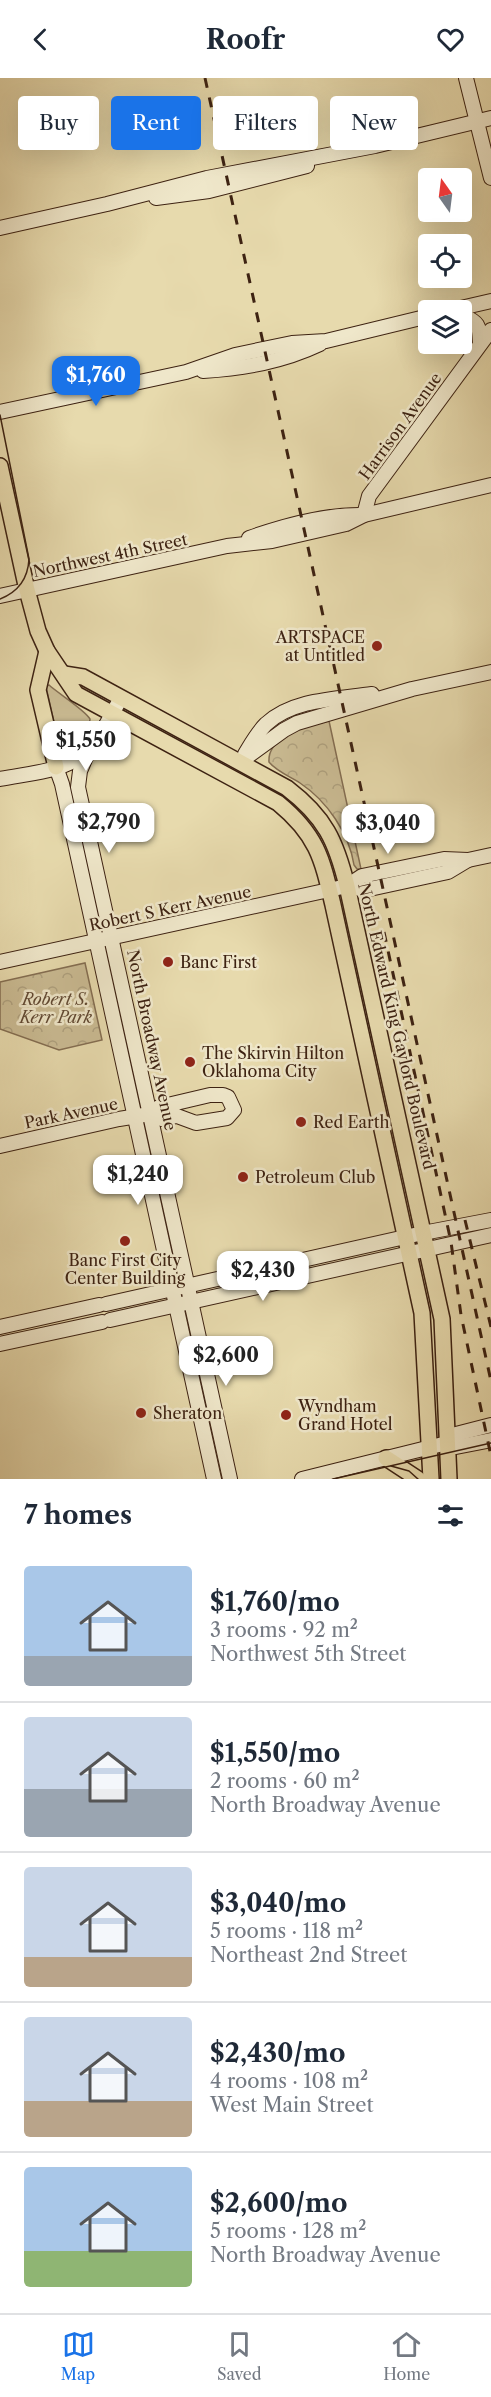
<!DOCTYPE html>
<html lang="en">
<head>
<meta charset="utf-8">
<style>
  :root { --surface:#fff; --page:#f6f6f7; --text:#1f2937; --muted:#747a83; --line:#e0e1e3; --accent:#1a73e8 }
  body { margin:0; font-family:"Libre Caslon Text",serif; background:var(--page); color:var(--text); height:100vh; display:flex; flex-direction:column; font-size:22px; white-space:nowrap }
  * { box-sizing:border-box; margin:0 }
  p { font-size:20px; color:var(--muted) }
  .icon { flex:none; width:33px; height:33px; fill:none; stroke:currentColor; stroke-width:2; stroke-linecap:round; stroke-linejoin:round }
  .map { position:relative; height:1401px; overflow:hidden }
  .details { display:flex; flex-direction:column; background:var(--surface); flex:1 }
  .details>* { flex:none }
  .guide { position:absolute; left:18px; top:18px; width:456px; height:54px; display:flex; gap:12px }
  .needle { width:39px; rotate:346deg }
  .tools { position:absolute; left:418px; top:90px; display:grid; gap:12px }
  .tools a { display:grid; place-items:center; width:54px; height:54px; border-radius:6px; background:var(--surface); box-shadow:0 6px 24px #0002; font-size:30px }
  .price { position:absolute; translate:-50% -51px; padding:0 14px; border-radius:12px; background:#fff; color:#222; font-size:20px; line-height:39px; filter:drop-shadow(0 2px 3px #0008) }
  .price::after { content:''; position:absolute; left:50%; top:36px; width:18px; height:14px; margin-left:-9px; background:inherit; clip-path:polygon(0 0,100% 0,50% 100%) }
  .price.on { background:var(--accent); color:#fff }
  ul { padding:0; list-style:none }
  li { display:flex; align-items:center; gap:18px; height:150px; padding:0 24px }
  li+li { border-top:2px solid var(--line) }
  li span { display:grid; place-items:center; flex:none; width:168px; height:120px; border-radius:6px; color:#555 }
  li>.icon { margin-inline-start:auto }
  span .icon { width:72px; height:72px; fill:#fffc; stroke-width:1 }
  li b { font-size:26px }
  h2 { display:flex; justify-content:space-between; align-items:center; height:72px; padding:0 24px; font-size:26px }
  .pill { padding:0 21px; border-radius:6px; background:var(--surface); box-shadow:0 6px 24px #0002; font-size:21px; line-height:54px }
  .pill.on { background:var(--accent); color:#fff }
  header { display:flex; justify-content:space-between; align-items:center; height:78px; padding:0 24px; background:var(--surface); font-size:27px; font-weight:700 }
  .tabs { display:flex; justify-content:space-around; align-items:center; height:84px; border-top:2px solid var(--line); background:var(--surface); font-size:16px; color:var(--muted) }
  .tabs a { display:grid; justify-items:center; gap:3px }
  .tabs .on { color:var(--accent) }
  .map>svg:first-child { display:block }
  .green { fill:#cabb93; stroke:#846e52; stroke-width:1.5 }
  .park { fill:url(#park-crowns); stroke:#846e52; stroke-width:1.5 }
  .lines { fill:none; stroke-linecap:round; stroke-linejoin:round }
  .secondary-casing { stroke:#3d2212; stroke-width:16 }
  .primary-casing { stroke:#3d2212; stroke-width:18 }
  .secondary { stroke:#efe7ca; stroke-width:14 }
  .primary { stroke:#e7daad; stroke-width:15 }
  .tram { stroke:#3d2212; stroke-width:1.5 }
  .rail { stroke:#3d2212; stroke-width:3; stroke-dasharray:10 10; stroke-linecap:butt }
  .poi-dot { fill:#8f2418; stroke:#efe7ca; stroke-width:2 }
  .labels { text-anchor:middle; stroke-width:5; stroke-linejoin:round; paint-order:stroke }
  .street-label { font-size:16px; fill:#3d2212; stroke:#efe7ca }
  .poi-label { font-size:16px; fill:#3d2212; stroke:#efe7ca; text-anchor:start }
  .park-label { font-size:16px; font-style:italic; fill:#604832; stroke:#efe7ca }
</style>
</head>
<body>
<header><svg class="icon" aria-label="back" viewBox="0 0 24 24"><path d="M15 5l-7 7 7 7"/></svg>Roofr<svg class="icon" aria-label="heart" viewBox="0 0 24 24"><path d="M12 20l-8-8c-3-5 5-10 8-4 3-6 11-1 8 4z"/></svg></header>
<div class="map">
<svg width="491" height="1401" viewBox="0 0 491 1401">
  <defs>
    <pattern id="park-crowns" width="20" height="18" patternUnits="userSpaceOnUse" patternTransform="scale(1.5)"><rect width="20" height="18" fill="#cabb93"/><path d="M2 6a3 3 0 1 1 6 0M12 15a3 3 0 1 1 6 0" fill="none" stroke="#aea07e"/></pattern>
  </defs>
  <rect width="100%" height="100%" fill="#e7daad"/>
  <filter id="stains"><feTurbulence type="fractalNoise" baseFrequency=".00333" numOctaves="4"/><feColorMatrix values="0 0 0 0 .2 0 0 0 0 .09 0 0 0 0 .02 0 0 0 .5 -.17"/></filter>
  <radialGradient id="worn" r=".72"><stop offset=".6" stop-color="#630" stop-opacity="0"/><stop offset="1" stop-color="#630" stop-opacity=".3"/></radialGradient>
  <path class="green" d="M49,607C59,616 85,632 90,641C89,657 76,668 63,675H61L46,609Z"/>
  <g class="park">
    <path d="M329,643L361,791H357L354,787C349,755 327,723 300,705C291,699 276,693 269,684C267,658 310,647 329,643Z"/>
    <path d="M85,885L102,962L59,972L0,951V904Z"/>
  </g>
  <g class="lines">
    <g class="secondary-casing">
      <g id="secondary">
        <path d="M466,0L491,100"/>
        <path d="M156,120L209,113L307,88"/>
        <path d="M0,150L107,126L207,100L375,68L491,40"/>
        <path d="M452,232L491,223"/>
        <path d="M462,237C480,245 479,247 480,266"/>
        <path d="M203,293C245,290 282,284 320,266"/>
        <path d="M0,334L186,294L235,277L292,265L326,263L429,238"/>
        <path d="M364,437L369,418L491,252"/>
        <path d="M249,460C283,448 323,437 359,437"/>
        <path d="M0,518L227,468L272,463L346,446L364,437L491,407"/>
        <path d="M89,672L80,693L78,709L230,1401"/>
        <path d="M245,676C251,666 257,655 266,646C293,621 337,621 372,616"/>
        <path d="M240,684L284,652L297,645L412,611L491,594"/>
        <path d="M56,689L62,706L214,1401"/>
        <path d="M0,701C29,695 67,694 88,672C102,658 111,637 121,620"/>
        <path d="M347,808L365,812L448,794L468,782"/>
        <path d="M0,884L347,808L362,798L444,781L468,782L491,777"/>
        <path d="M0,1068L119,1041L150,1036L159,1029L210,1017H223L228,1019L234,1032L227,1040L196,1045L177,1038L162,1041L150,1036"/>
        <path d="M106,1226L423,1155L491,1142"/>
        <path d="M110,1242L491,1157"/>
        <path d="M0,1249L99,1227"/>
        <path d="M0,1266L102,1244"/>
        <path d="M447,1365L456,1356L491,1347"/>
        <path d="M447,1365L456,1369L491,1362"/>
        <path d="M302,1401L447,1365"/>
      </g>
    </g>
    <g class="primary-casing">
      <g id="primary">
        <path d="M0,388L27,512L38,553L47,573L76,616L278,725C317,757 322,780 333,827L422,1235L431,1401"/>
        <path d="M47,573L38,612L56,689"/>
        <path d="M64,596L83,599L287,710C325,739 336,763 347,808L442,1241L449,1401"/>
        <path d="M386,1380L418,1401"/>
      </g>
    </g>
    <use href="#secondary" class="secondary"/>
    <use href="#primary" class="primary"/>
    <g class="tram">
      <path d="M0,337L29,481C28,500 18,514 0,521"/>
      <path d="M391,1388L409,1393L418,1401"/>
      <path d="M333,1401L491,1365"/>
    </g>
    <g class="rail">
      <path d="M205,0L491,1303"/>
      <path d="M384,854L451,1164L461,1237L491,1378"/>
      <path d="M465,1142L491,1249"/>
    </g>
  </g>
  <g class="poi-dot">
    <circle cx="377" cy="568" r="6"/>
    <circle cx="168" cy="884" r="6"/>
    <circle cx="190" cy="984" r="6"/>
    <circle cx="301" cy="1044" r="6"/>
    <circle cx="243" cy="1099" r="6"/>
    <circle cx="125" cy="1163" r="6"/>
    <circle cx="141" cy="1335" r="6"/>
    <circle cx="286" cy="1337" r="6"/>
  </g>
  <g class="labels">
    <g class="street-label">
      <text transform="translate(400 348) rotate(-54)" y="6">Harrison Avenue</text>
      <text transform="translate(110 477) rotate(-12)" y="6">Northwest 4th Street</text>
      <text transform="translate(170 830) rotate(-12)" y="6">Robert S Kerr Avenue</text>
      <text transform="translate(397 948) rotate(77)" y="6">North Edward King Gaylord Boulevard</text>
      <text transform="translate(152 962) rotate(78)" y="6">North Broadway Avenue</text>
      <text transform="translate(71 1035) rotate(-12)" y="6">Park Avenue</text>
    </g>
    <g class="poi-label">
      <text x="365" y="565" text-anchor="end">ARTSPACE<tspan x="365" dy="18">at Untitled</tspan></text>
      <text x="180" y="890">Banc First</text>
      <text x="202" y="981">The Skirvin Hilton<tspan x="202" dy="18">Oklahoma City</tspan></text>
      <text x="313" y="1050">Red Earth</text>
      <text x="255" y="1105">Petroleum Club</text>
      <text x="125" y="1188" text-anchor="middle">Banc First City<tspan x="125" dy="18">Center Building</tspan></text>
      <text x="298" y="1334">Wyndham<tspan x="298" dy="18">Grand Hotel</tspan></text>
      <text x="153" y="1341">Sheraton</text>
    </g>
    <g class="park-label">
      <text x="56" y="927">Robert S.<tspan x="56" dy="18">Kerr Park</tspan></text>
    </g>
  </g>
  <rect width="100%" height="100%" filter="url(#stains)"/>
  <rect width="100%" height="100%" fill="url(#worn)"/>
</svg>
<div class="tools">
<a><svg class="needle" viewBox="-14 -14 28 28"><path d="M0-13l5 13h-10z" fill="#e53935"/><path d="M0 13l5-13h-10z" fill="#747a83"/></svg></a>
<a><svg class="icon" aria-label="locate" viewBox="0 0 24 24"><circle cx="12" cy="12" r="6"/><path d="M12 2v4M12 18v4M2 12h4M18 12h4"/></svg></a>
<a><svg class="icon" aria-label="layers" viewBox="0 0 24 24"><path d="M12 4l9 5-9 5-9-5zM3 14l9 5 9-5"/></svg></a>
</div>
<b class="price on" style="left:96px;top:329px">$1,760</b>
<b class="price" style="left:86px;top:694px">$1,550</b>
<b class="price" style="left:109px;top:776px">$2,790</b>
<b class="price" style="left:388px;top:777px">$3,040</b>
<b class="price" style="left:138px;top:1128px">$1,240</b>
<b class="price" style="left:263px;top:1224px">$2,430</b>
<b class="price" style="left:226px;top:1309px">$2,600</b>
<div class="guide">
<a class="pill">Buy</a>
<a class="pill on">Rent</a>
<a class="pill">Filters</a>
<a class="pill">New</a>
</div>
</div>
<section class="details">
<h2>7 homes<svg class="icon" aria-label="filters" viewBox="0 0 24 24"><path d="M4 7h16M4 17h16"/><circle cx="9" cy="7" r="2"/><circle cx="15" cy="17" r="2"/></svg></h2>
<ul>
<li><span style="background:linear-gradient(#a9c7e8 75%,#9aa5b1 0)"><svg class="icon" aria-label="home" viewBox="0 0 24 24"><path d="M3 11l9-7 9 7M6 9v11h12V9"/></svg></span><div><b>$1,760/mo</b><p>3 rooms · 92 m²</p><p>Northwest 5th Street</p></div></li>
<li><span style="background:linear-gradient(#c9d6e8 60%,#9aa5b1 0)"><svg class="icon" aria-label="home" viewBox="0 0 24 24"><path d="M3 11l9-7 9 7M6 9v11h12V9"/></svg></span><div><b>$1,550/mo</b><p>2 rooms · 60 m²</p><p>North Broadway Avenue</p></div></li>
<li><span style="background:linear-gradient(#c9d6e8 75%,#b9a48a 0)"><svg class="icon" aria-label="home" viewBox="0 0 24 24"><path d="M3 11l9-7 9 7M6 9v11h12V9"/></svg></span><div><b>$3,040/mo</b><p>5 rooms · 118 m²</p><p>Northeast 2nd Street</p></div></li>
<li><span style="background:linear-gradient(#c9d6e8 70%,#b9a48a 0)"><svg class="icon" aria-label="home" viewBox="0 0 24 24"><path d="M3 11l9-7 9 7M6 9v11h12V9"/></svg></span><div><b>$2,430/mo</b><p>4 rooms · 108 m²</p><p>West Main Street</p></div></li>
<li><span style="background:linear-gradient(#a9c7e8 70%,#8fb573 0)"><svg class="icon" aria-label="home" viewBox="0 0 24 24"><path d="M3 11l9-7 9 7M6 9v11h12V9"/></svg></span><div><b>$2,600/mo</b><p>5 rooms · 128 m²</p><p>North Broadway Avenue</p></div></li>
</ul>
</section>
<nav class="tabs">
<a class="on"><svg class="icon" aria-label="map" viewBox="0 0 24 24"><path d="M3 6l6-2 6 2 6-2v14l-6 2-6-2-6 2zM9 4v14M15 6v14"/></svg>Map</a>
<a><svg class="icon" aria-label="saved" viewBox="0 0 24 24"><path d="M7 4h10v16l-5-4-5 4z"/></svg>Saved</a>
<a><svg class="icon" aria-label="home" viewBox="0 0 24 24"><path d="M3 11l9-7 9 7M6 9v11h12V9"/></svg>Home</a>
</nav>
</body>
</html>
